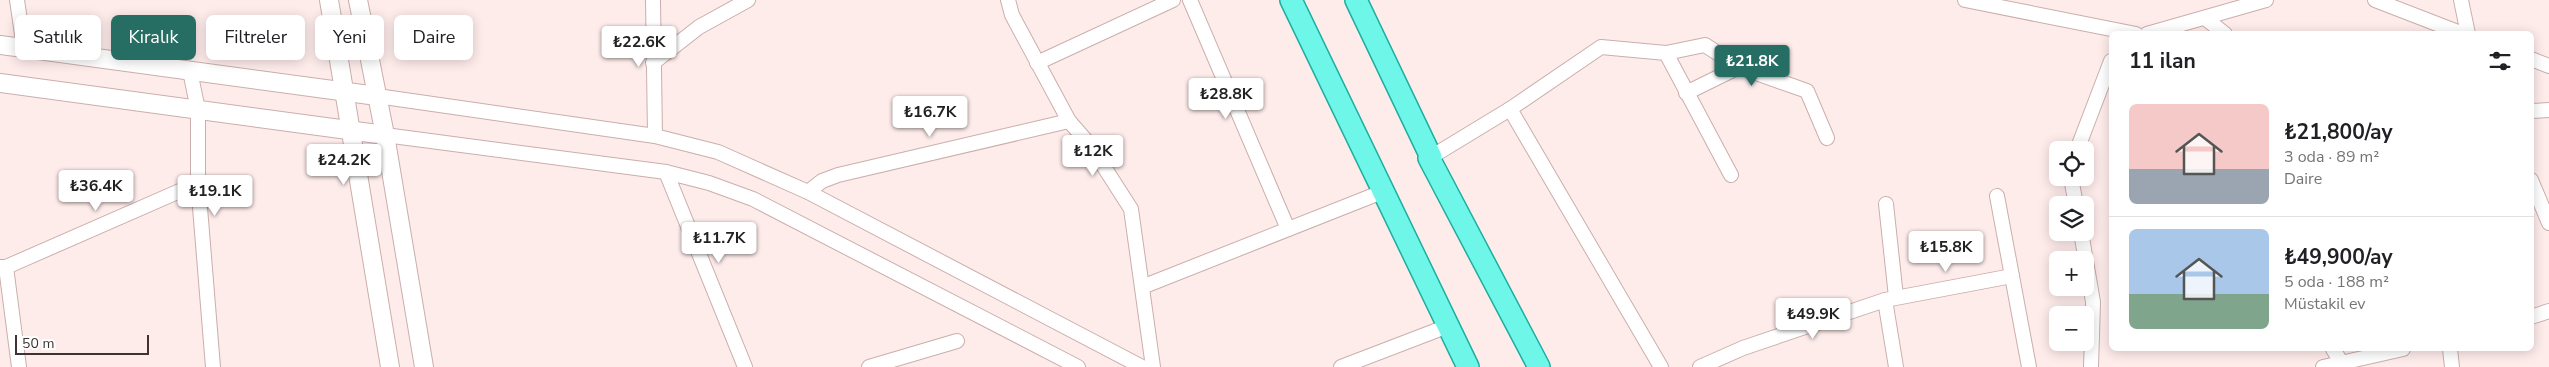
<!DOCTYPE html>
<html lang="tr">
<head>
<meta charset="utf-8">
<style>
  :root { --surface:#fff; --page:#f2f2f2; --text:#202124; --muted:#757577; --line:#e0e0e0; --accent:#266e64 }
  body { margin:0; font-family:"Nunito Sans",sans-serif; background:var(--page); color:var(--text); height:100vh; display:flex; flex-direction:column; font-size:19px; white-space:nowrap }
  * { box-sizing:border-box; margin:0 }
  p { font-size:16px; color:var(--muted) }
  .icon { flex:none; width:28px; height:28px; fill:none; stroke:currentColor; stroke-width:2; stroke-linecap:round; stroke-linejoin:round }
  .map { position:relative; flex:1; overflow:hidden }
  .details { position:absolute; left:2109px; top:31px; width:425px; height:320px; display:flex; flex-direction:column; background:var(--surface); border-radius:8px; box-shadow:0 2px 12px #0003 }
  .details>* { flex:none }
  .guide { position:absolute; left:15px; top:15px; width:475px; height:45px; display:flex; gap:10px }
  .buttons { position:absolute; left:2049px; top:141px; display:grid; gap:10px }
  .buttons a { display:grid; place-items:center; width:45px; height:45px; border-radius:8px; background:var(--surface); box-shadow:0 2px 12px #0003; font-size:25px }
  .scale { position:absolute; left:15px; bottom:12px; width:134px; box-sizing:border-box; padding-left:5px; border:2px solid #3e3332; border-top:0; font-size:14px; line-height:18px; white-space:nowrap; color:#3e3332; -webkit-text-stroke:4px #fefefe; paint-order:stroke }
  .price { position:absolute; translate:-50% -42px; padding:0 11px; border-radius:5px; background:#fff; color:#222; font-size:16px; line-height:32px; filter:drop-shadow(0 1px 2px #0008) }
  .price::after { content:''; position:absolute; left:50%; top:30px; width:15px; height:11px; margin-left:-8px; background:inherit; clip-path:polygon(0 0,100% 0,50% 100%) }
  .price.current { background:var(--accent); color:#fff }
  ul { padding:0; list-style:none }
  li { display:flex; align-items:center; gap:15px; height:125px; padding:0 20px }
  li+li { border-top:1px solid var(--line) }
  li span { display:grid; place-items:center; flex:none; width:140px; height:100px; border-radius:8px; color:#555 }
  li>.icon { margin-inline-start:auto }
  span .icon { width:60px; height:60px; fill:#fffc; stroke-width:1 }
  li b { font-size:21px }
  h2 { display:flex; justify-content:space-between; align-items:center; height:60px; padding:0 20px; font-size:21px }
  .pill { padding:0 18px; border-radius:8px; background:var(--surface); box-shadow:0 2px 12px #0003; font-size:18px; line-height:45px }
  .pill.current { background:var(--accent); color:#fff }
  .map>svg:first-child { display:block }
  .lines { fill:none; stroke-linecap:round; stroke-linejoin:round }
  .minor-casing { stroke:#caaeac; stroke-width:16 }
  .tertiary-casing { stroke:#caaeac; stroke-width:20 }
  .primary-casing { stroke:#1eae9f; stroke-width:24 }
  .minor { stroke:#fff; stroke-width:14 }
  .tertiary { stroke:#fff; stroke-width:18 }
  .primary { stroke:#6ef6e8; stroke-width:21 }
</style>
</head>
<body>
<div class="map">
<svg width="2549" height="367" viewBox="0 0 2549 367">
  <rect width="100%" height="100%" fill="#feeceb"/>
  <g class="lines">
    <g class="minor-casing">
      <g id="minor">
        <path d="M17,0L24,48"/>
        <path d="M653,0L655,136"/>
        <path d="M1008,0L1012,15L1069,121L1090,145L1131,209L1153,367"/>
        <path d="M1190,0L1288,229"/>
        <path d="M1965,0L2136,34"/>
        <path d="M2375,0L2463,34"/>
        <path d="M2461,0L2468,34"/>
        <path d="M2205,18L2225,34"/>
        <path d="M2147,34L2266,0"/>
        <path d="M1666,53L1705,45L1739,67L1807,91L1827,138"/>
        <path d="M2531,59L2549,66"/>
        <path d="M653,63L699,27L748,0"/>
        <path d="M1037,63L1173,0"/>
        <path d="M190,71L198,110V183L213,367"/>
        <path d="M1686,93L1739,67"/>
        <path d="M377,96L655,136L718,152L808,192L1142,367"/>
        <path d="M1510,109L1601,47L1666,53L1731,175"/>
        <path d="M2531,111L2549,110"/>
        <path d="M385,135L666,172L709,183L753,199L1078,367"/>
        <path d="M2077,150L2111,61"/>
        <path d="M1431,157L1510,109L1661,367"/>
        <path d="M666,172L745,367"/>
        <path d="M2071,178L2076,205"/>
        <path d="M2531,180L2549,223"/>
        <path d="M808,192L822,181L838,175L1069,121"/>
        <path d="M1997,196L2029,367"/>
        <path d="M1886,204L1896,297"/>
        <path d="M2081,232L2093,302L2091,367"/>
        <path d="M0,267H6L198,183"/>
        <path d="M6,267L19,367"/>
        <path d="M1142,287L1382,192"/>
        <path d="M1885,300L2012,276"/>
        <path d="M2531,317L2549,311"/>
        <path d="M2333,349L2344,367"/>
        <path d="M2450,349L2452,367"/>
        <path d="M869,367L957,341"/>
        <path d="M1341,367L1448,326"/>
        <path d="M1700,367L1743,348L1885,300L1896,367"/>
        <path d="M2323,367L2403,349"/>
      </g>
    </g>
    <g class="tertiary-casing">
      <g id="tertiary">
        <path d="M329,0L390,367"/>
        <path d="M358,0L385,135L424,367"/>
        <path d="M0,45L377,96"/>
        <path d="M0,83L385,135"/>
      </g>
    </g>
    <g class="primary-casing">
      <g id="primary">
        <path d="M1291,0L1468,367"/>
        <path d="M1356,0L1431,157L1429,158L1539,367"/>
      </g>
    </g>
    <use href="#minor" class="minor"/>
    <use href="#tertiary" class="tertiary"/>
    <use href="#primary" class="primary"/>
  </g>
</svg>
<div class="buttons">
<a><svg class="icon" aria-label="locate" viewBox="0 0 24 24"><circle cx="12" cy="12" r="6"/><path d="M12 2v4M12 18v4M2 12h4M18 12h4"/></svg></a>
<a><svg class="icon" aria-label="layers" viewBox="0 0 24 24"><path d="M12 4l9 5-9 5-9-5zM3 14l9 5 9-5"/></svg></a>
<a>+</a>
<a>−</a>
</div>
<div class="scale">50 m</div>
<b class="price" style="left:639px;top:68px">₺22.6K</b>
<b class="price current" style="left:1752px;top:87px">₺21.8K</b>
<b class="price" style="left:1226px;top:120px">₺28.8K</b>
<b class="price" style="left:930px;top:138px">₺16.7K</b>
<b class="price" style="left:1093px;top:177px">₺12K</b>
<b class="price" style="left:344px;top:186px">₺24.2K</b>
<b class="price" style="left:96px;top:212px">₺36.4K</b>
<b class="price" style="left:215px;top:217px">₺19.1K</b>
<b class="price" style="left:719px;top:264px">₺11.7K</b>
<b class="price" style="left:1946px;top:273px">₺15.8K</b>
<b class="price" style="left:1813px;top:340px">₺49.9K</b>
<div class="guide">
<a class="pill">Satılık</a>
<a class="pill current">Kiralık</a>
<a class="pill">Filtreler</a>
<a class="pill">Yeni</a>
<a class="pill">Daire</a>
</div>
<section class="details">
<h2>11 ilan<svg class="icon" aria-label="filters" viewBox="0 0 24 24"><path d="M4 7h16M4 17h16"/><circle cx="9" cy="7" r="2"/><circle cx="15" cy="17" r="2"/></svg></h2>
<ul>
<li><span style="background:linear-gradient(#f6c9c9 65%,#9aa5b1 0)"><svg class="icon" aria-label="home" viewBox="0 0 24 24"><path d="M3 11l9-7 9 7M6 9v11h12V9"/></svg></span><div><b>₺21,800/ay</b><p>3 oda · 89 m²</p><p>Daire</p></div></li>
<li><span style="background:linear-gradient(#a9c7e8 65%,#7fa58c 0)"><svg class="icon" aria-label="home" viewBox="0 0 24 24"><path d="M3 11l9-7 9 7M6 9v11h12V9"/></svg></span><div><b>₺49,900/ay</b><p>5 oda · 188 m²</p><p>Müstakil ev</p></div></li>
</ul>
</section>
</div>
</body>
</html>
